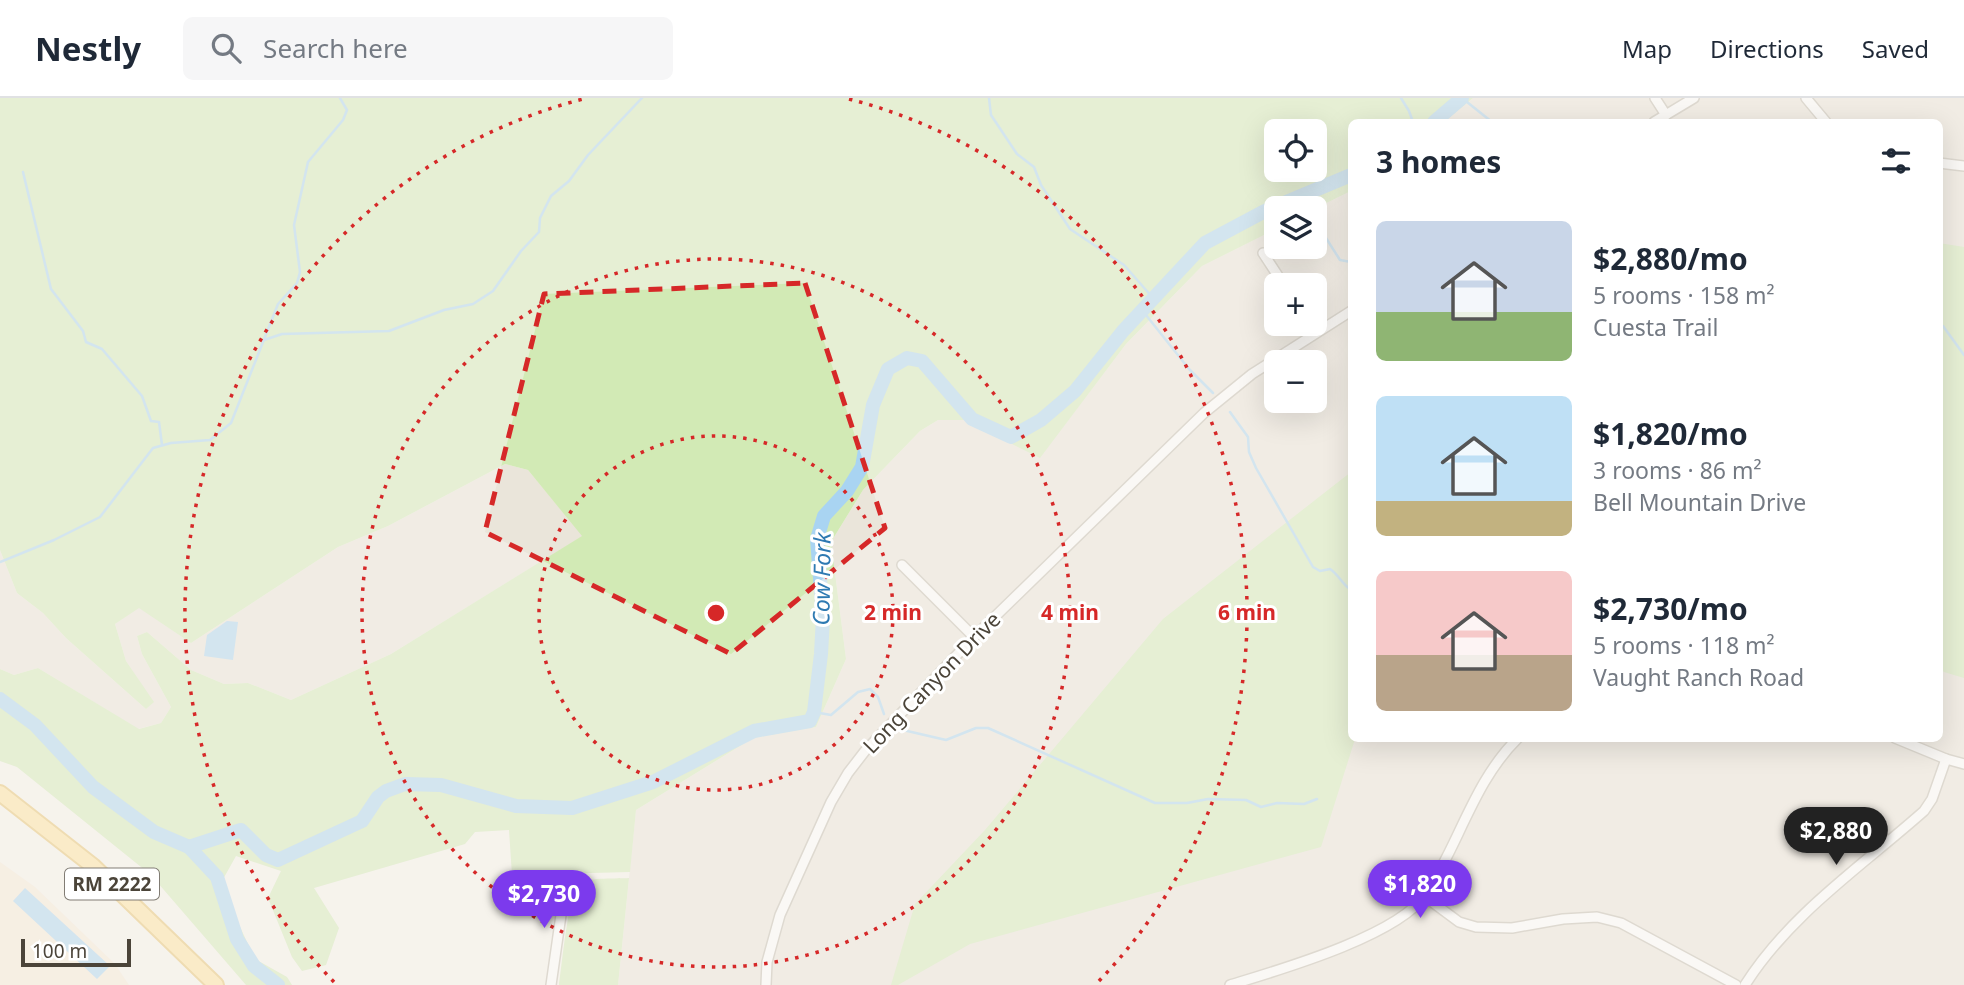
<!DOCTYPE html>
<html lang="en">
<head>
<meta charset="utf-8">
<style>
  :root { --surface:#fff; --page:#f6f6f7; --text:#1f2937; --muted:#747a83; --line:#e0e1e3; --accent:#7c3aed }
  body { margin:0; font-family:"Noto Sans",sans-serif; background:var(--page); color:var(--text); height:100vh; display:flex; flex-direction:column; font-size:26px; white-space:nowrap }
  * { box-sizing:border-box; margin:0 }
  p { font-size:23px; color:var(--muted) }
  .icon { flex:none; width:38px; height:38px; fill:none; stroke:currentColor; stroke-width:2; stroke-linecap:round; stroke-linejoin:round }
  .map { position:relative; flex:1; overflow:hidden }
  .details { position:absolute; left:1348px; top:21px; width:595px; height:623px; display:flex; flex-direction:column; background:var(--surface); border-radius:10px; box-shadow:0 7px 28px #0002 }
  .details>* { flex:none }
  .buttons { position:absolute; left:1264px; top:21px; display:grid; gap:14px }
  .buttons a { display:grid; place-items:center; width:63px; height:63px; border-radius:10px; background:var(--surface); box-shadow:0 7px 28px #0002; font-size:35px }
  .scale { position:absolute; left:21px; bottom:18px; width:110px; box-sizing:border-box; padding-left:7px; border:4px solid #4b4439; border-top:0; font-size:19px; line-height:24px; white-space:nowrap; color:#4b4439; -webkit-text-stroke:5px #fff; paint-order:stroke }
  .price { position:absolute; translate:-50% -60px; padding:0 16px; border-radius:24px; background:var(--accent); color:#fff; font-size:23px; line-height:46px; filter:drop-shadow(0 2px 4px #0008) }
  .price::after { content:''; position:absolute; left:50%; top:42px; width:21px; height:16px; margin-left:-10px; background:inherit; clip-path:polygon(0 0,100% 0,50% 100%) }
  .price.active { background:#222; color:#fff }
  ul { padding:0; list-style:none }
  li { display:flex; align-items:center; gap:21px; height:175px; padding:0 28px }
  li span { display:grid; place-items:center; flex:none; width:196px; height:140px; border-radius:10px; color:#555 }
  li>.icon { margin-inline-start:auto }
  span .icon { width:84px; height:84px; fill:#fffc; stroke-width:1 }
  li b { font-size:30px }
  h2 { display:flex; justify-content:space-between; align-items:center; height:84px; padding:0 28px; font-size:30px }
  header { display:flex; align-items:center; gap:42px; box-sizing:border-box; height:98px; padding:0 35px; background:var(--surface); border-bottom:2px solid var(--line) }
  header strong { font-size:33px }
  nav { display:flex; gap:38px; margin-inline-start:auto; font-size:24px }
  .search { width:490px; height:63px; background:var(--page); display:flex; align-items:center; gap:18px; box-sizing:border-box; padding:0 24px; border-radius:10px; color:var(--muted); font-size:26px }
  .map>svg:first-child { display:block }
  .residential { fill:#eae5da; fill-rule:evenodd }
  .commercial { fill:#f7ead8 }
  .green { fill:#d2eab5; fill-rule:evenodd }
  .water { fill:#a9d4f2 }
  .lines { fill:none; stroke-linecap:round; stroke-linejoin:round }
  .stream { stroke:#a9d4f2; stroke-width:2.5 }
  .river { stroke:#a9d4f2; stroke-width:14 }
  .minor-casing { stroke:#c2bbae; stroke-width:12 }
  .primary-casing { stroke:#e6c16a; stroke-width:18 }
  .minor { stroke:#fff; stroke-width:9 }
  .primary { stroke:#ffe39c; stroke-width:14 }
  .marked { fill:none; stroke:#d62828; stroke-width:5; stroke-dasharray:14 9; stroke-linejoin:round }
  .ring { fill:none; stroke:#d62828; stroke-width:3.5; stroke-dasharray:3.5 7 }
  .labels { text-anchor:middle; stroke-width:6; stroke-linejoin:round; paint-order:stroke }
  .shield { fill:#fff; stroke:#817c74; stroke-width:2 }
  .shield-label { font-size:19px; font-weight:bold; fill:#4b4439 }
  .street-label { font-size:21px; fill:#4b4439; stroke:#fff }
  .water-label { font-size:23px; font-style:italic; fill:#2e7ab2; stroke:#fff }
  .centre { fill:#d62828; stroke:#fff; stroke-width:3.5 }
  .ring-label { font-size:21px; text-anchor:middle; font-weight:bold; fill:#d62828; stroke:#fff; stroke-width:6; stroke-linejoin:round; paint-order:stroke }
</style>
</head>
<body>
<header>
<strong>Nestly</strong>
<div class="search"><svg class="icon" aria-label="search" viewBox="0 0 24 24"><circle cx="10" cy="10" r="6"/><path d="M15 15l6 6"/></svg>Search here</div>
<nav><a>Map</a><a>Directions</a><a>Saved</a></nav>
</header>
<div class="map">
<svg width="1964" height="887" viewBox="0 0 1964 887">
  <rect width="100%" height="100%" fill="#f6f3ec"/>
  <g class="residential">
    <path d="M1473,0H1964V887H618L636,712L753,640L816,629L846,561L831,444L863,392L920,333L938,322H964L1040,359L1126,246L1202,168L1276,131V149H1314V111L1351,93V640H1939V24H1444ZM1276,187H1314V226H1276ZM1276,264H1314V303H1276Z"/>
    <path d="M505,366L528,372L583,438L391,556L291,602L248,585L224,586L191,572L147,534L137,538L142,556L171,609L161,625L138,631L38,570L14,577L0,571V452L17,495L43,515L66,540L146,611L153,604L126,563L115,526L139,509L191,545L338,449L388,428Z"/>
  </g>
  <path class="commercial" d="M0,764L35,789L115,866L129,887H0Z"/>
  <g class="green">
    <path d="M0,0H1473L1444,24H1351V93L1314,111L1276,110V131L1202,168L1126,246L1040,360L964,322H938L920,333L863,392L831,444L846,561L816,629L753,640L636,712L630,774L512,777L509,732L475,734L465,746L314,790L339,830L326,867L302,873L292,859L268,800L281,773L236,758L222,783L226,799L255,861L287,879L292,887H246L151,777L17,669L0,663V571L14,577L38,570L139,631L161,625L171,609L142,556L137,538L147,534L191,572L224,586L248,585L291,602L391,556L582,438L528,372L505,366L388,428L338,449L191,545L139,510L115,526L126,563L154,604L146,611L66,540L43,515L17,495L0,452ZM1314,33V72H1276V33Z"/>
    <path d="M1939,145L1964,149V580L1944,574L1939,570Z"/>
    <path d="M1351,374V640L1355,641L1321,749L970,846L898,887H891L915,806L985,732L1163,521Z"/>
    <path d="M629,780L618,887H559C562,869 568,795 580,785C589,779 618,781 629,780Z"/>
  </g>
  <g class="water">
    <path d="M227,523L238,524L233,562L204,558L207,537Z"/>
    <path d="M25,790L110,868L97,881L13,803Z"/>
  </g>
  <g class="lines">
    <g class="stream">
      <path d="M989,0L991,17L1017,56L1034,69L1041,87L1070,131L1124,167L1153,200"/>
      <path d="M1401,0L1409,13L1413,24"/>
      <path d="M1462,0L1492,24"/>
      <path d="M23,74L51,191L83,233L86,244L102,251L142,298L151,323L159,324L162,347"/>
      <path d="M1299,99L1301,110"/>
      <path d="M1314,128L1326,140L1340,162L1351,164"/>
      <path d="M1142,212L1189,271L1213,295"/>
      <path d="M1939,226L1943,228L1964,257"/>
      <path d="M264,242L282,236L389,233L444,212L473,206L493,193L521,153L539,134L540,120L551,98L569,83L588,57L642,0"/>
      <path d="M1230,314L1248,339L1249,354L1256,370L1313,469L1320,473L1330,471C1339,477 1342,486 1351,492"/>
      <path d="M0,464L54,442L100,419L153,350L171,345L210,342L231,325L278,206L297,185L300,174L294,127L308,64L343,22L347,12L340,0"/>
      <path d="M814,614L831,617L858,594L870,591L878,599L884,616"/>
      <path d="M903,632L946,642L976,630H988L1155,705H1187L1208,701L1246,702L1261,709L1277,705L1304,706L1317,701"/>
    </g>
    <g class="river">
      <path d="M1434,24L1462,0"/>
      <path d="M0,601L35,627L93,689L154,734L189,749L217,779L237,841L254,868L278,887"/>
      <path d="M189,749L241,732L266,757L278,762L362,723L378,699L386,693L405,686L441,687L516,708L572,710L653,684L754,633L810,623L814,614L821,556L823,520L817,441L824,418L847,393L862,369L873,307L888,271L907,260L922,263L972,321L1011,339L1041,322L1075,293L1123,233L1205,145L1265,113L1351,77"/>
    </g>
    <g class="minor-casing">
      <g id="minor">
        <path d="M1655,0L1666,17"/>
        <path d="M1806,0L1826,24"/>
        <path d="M1654,24L1694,0"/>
        <path d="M1939,65L1964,68"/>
        <path d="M1263,155L1284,187"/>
        <path d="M902,467L974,539"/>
        <path d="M1895,640L1946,661L1964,666"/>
        <path d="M1424,798L1459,824L1476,829L1512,830L1563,821L1597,819L1621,825L1736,887"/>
        <path d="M551,887L566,782"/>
        <path d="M766,887L767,864L780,817L831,704L848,675L865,653L974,539L1204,315L1252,276L1351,213"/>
        <path d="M1230,887C1279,872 1398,838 1426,796C1459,746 1474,683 1518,640"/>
        <path d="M1745,887C1790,816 1862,768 1924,713L1932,701L1946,661"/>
      </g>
    </g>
    <g class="primary-casing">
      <path id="primary" d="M0,695L93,768L216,887"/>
    </g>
    <use href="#minor" class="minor"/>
    <use href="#primary" class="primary"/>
  </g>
  <path d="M0 0H1964V887H0ZM805,185L885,430L731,556L485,434L544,196Z" fill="#f6f3ec" fill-opacity=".55" fill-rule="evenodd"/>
  <path class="marked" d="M805,185L885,430L731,556L485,434L544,196Z"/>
  <g class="ring">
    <circle cx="716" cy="515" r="177"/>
    <circle cx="716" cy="515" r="354"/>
    <path d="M334 884A531 531 0 0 1 583 1M849 1A531 531 0 0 1 1098 884"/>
  </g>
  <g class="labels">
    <rect class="shield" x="65" y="770.5" width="94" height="31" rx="5"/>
    <g class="shield-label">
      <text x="112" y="793">RM 2222</text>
    </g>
    <g class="street-label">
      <text transform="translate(932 585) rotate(-46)" y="7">Long Canyon Drive</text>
    </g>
    <g class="water-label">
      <text transform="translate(822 481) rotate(-89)" y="8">Cow Fork</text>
    </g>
  </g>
  <circle cx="716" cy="515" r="10" class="centre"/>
  <g class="ring-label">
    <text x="893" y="522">2 min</text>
    <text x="1070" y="522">4 min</text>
    <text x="1247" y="522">6 min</text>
  </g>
</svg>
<div class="buttons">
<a><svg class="icon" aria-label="locate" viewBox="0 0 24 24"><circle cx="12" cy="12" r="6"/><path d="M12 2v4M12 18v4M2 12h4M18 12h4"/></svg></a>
<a><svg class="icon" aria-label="layers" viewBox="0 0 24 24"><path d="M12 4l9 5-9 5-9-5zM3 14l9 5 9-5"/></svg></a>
<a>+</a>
<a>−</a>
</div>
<div class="scale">100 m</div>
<b class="price active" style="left:1836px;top:769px">$2,880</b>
<b class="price" style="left:1420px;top:822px">$1,820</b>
<b class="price" style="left:544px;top:832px">$2,730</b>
<section class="details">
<h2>3 homes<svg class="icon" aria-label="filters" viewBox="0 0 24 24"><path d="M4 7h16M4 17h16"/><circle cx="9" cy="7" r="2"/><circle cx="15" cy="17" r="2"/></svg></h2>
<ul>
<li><span style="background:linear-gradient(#c9d6e8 65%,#8fb573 0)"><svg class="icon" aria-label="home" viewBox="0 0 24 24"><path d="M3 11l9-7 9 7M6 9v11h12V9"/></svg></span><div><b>$2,880/mo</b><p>5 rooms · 158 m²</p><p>Cuesta Trail</p></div></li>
<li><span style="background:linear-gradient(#bfe0f5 75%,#c2b280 0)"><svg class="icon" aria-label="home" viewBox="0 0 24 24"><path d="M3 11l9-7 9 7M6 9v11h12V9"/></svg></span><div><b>$1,820/mo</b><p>3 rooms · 86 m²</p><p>Bell Mountain Drive</p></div></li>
<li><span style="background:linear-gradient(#f6c9c9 60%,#b9a48a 0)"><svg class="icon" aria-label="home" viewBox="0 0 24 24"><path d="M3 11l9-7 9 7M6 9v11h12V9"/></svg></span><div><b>$2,730/mo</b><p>5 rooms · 118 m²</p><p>Vaught Ranch Road</p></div></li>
</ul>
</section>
</div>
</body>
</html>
